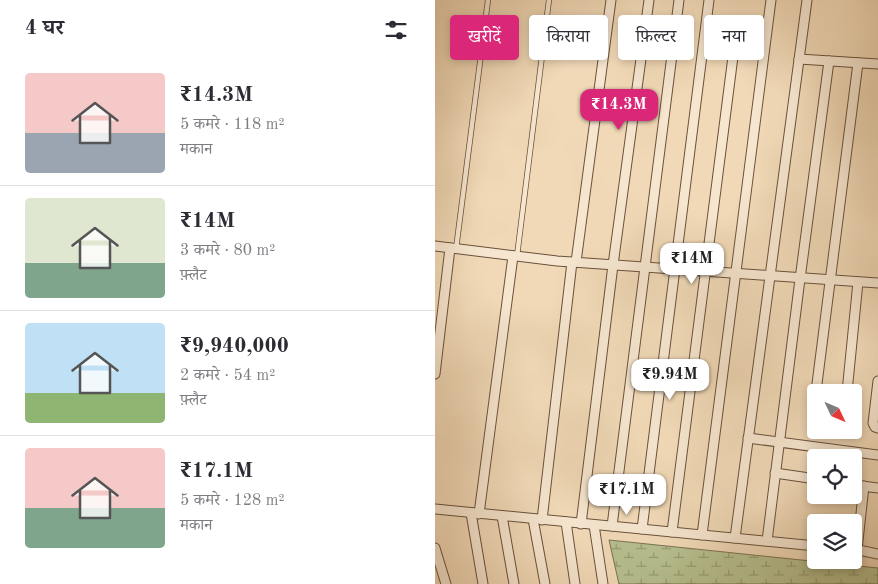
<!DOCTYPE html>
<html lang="hi">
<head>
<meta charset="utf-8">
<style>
  :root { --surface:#fff; --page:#f7f7f7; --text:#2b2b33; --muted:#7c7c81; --line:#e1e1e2; --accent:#db2777 }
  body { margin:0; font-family:"Old Standard TT","Noto Serif Devanagari",serif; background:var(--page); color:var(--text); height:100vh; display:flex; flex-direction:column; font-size:19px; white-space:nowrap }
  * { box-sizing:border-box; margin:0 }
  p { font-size:16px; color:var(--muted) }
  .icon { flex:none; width:28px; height:28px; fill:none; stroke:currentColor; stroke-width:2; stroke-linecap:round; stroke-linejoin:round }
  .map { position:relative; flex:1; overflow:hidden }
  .panel { display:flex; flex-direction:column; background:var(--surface); width:435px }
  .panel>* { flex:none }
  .banner { position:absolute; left:15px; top:15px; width:352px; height:45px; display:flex; gap:10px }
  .needle { width:32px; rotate:134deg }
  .fabs { position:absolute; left:372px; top:384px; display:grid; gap:10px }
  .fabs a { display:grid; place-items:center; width:55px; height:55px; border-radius:5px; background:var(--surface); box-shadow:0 2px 8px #0003; font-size:25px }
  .price { position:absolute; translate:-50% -42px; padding:0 11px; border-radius:10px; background:#fff; color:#222; font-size:16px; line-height:32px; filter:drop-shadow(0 1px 2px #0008) }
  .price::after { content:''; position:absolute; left:50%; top:30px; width:15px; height:11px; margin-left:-8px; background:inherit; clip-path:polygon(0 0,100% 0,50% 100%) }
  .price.active { background:var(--accent); color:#fff }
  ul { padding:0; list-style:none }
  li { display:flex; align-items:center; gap:15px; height:125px; padding:0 25px }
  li+li { border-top:1px solid var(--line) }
  li span { display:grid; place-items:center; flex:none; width:140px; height:100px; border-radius:5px; color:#555 }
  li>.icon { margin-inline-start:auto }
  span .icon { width:60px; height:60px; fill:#fffc; stroke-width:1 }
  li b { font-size:21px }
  h2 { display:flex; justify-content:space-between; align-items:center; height:60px; padding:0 25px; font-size:21px }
  .pill { padding:0 18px; border-radius:5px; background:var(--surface); box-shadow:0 2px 8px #0003; font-size:18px; line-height:45px }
  .pill.active { background:var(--accent); color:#fff }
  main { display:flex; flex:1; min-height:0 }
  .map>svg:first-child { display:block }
  .wetland { fill:url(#wetland-marsh); stroke:#7a7250 }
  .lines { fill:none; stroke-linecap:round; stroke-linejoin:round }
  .service-casing { stroke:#6a513a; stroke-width:6 }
  .minor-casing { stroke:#6a513a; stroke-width:11 }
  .service { stroke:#f6e6d0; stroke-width:4.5 }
  .minor { stroke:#f6e6d0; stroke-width:9 }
</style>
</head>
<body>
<main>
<section class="panel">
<h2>4 घर<svg class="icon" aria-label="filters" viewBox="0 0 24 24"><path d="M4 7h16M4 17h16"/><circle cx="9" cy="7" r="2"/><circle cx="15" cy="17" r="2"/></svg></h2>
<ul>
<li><span style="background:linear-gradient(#f6c9c9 60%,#9aa5b1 0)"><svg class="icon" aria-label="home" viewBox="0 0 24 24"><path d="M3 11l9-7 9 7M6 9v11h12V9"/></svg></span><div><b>₹14.3M</b><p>5 कमरे · 118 m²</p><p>मकान</p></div></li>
<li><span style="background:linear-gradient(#dfe7d0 65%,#7fa58c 0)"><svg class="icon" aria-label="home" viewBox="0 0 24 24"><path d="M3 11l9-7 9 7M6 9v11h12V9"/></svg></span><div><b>₹14M</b><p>3 कमरे · 80 m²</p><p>फ़्लैट</p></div></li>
<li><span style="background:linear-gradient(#bfe0f5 70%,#8fb573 0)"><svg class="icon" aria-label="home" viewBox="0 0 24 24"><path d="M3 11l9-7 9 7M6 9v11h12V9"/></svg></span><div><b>₹9,940,000</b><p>2 कमरे · 54 m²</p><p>फ़्लैट</p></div></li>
<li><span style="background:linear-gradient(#f6c9c9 60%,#7fa58c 0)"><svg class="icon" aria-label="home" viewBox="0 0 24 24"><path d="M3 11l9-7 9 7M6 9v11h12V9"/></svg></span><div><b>₹17.1M</b><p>5 कमरे · 128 m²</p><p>मकान</p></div></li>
</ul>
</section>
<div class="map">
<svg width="443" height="584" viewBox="0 0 443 584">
  <defs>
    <pattern id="wetland-marsh" width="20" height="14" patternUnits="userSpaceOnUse" patternTransform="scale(1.25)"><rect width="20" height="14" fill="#b7c090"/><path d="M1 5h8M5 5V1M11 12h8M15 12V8" fill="none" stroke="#969c74"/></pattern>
  </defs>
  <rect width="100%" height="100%" fill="#f1d9b7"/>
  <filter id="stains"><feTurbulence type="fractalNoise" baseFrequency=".004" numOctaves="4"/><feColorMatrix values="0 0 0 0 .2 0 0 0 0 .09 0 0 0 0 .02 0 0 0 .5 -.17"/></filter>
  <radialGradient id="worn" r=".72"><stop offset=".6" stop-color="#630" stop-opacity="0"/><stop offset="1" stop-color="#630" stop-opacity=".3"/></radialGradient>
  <path class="wetland" d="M174,540L443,568V584H184Z"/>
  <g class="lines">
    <g class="service-casing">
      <g id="service">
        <path d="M21,249L53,0"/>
        <path d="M82,256L114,0"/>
      </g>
    </g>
    <g class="minor-casing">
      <g id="minor">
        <path d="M364,59L443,64"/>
        <path d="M0,246L122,261L443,283"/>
        <path d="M141,262L176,0"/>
        <path d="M0,374L15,248"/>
        <path d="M443,381L438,423L440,427L443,428"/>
        <path d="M412,392L423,282"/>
        <path d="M378,415L423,63"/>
        <path d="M313,438L443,455"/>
        <path d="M340,473L381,479"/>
        <path d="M419,485L443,488"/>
        <path d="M0,509L381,546"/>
        <path d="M36,513L48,584"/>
        <path d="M44,514L78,256"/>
        <path d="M67,516L79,584"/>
        <path d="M98,519L110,584"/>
        <path d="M107,520L137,262"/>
        <path d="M131,522L140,584"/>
        <path d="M146,524L178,265L214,0"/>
        <path d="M159,525L168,584"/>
        <path d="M177,526L244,0"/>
        <path d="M207,529L274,0"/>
        <path d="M237,532L300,41"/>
        <path d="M267,535L336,0"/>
        <path d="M300,538L372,0"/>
        <path d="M332,541L365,279L394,61"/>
        <path d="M0,548L11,584"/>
        <path d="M419,549L443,554"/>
        <path d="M422,550L429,486"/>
      </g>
    </g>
    <use href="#service" class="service"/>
    <use href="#minor" class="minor"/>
  </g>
  <rect width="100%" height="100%" filter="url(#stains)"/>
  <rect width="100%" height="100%" fill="url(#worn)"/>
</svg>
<div class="fabs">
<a><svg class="needle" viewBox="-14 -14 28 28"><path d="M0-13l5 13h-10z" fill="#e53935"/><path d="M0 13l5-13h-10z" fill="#7c7c81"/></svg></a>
<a><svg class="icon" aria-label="locate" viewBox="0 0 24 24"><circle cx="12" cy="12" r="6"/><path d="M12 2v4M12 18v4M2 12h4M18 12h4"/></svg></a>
<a><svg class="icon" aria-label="layers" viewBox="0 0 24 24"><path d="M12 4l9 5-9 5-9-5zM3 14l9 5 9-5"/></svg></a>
</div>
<b class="price active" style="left:184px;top:131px">₹14.3M</b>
<b class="price" style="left:257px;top:285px">₹14M</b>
<b class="price" style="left:235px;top:401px">₹9.94M</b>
<b class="price" style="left:192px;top:516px">₹17.1M</b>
<div class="banner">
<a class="pill active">खरीदें</a>
<a class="pill">किराया</a>
<a class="pill">फ़िल्टर</a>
<a class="pill">नया</a>
</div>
</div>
</main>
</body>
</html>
